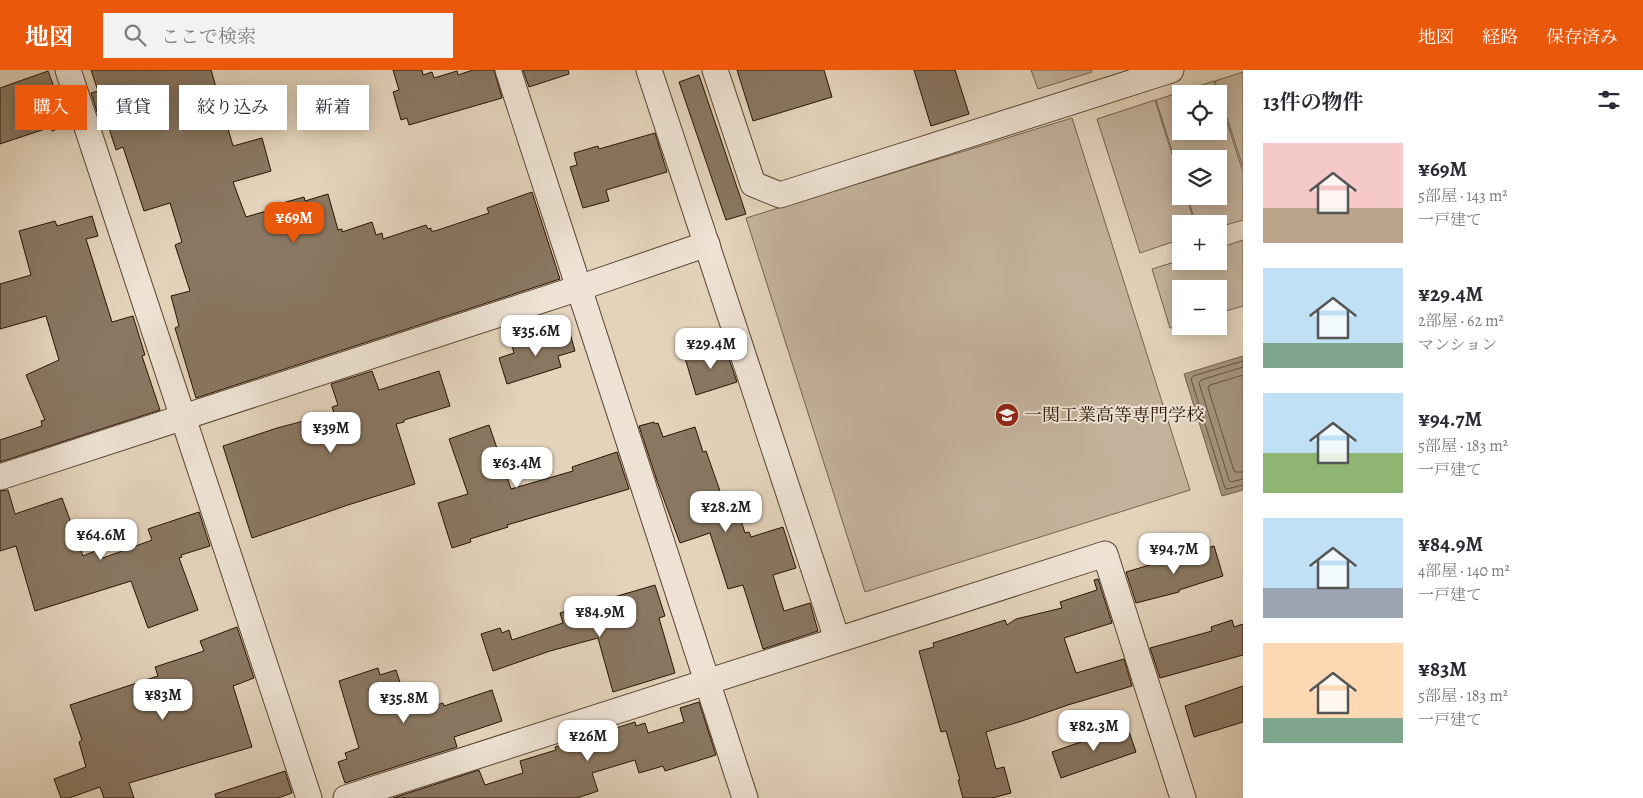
<!DOCTYPE html>
<html lang="ja">
<head>
<meta charset="utf-8">
<style>
  :root { --surface:#fff; --page:#f2f2f3; --text:#2b2b33; --muted:#7c7c81; --accent:#ea580c }
  body { margin:0; font-family:Alegreya,"Noto Serif JP",serif; background:var(--page); color:var(--text); height:100vh; display:flex; flex-direction:column; font-size:19px; white-space:nowrap }
  * { box-sizing:border-box; margin:0 }
  p { font-size:16px; color:var(--muted) }
  .icon { flex:none; width:28px; height:28px; fill:none; stroke:currentColor; stroke-width:2; stroke-linecap:round; stroke-linejoin:round }
  .map { position:relative; flex:1; overflow:hidden }
  .panel { display:flex; flex-direction:column; background:var(--surface); width:400px }
  .panel>* { flex:none }
  .guide { position:absolute; left:15px; top:15px; width:475px; height:45px; display:flex; gap:10px }
  .controls { position:absolute; left:1172px; top:15px; display:grid; gap:10px }
  .controls a { display:grid; place-items:center; width:55px; height:55px; border-radius:0px; background:var(--surface); box-shadow:0 2px 12px #0003; font-size:25px }
  .price { position:absolute; translate:-50% -42px; padding:0 11px; border-radius:10px; background:#fff; color:#222; font-size:16px; line-height:32px; filter:drop-shadow(0 1px 2px #0008) }
  .price::after { content:''; position:absolute; left:50%; top:30px; width:15px; height:11px; margin-left:-8px; background:inherit; clip-path:polygon(0 0,100% 0,50% 100%) }
  .price.active { background:var(--accent); color:#fff }
  ul { padding:0; list-style:none }
  li { display:flex; align-items:center; gap:15px; height:125px; padding:0 20px }
  li span { display:grid; place-items:center; flex:none; width:140px; height:100px; border-radius:0px; color:#555 }
  li>.icon { margin-inline-start:auto }
  span .icon { width:60px; height:60px; fill:#fffc; stroke-width:1 }
  li b { font-size:21px }
  h2 { display:flex; justify-content:space-between; align-items:center; height:60px; padding:0 20px; font-size:21px }
  .tag { padding:0 18px; border-radius:0px; background:var(--surface); box-shadow:0 2px 12px #0003; font-size:18px; line-height:45px }
  .tag.active { background:var(--accent); color:#fff }
  header { display:flex; align-items:center; gap:30px; box-sizing:border-box; height:70px; padding:0 25px; background:var(--accent); color:#fff }
  header strong { font-size:24px }
  nav { display:flex; gap:28px; margin-inline-start:auto; font-size:18px }
  .search { width:350px; height:45px; background:var(--page); display:flex; align-items:center; gap:12px; box-sizing:border-box; padding:0 18px; border-radius:0px; color:var(--muted); font-size:19px }
  main { display:flex; flex:1; min-height:0 }
  .map>svg:first-child { display:block }
  .green { fill:#c3b29b; stroke:#76624e }
  .water { fill:#a3927c; stroke:#725f4b }
  .lines { fill:none; stroke-linecap:round; stroke-linejoin:round }
  .shore { stroke:#66523e; stroke-width:1 }
  .building { fill:#897762; stroke:#281301 }
  .minor-casing { stroke:#574330; stroke-width:27 }
  .minor { stroke:#ede2d3; stroke-width:25 }
  .labels { text-anchor:middle; stroke-width:4; stroke-linejoin:round; paint-order:stroke }
  .poi-label { font-size:18px; fill:#281301; stroke:#ede2d3; text-anchor:start }
</style>
</head>
<body>
<header>
<strong>地図</strong>
<div class="search"><svg class="icon" aria-label="search" viewBox="0 0 24 24"><circle cx="10" cy="10" r="6"/><path d="M15 15l6 6"/></svg>ここで検索</div>
<nav><a>地図</a><a>経路</a><a>保存済み</a></nav>
</header>
<main>
<div class="map">
<svg width="1243" height="728" viewBox="0 0 1243 728">
  <rect width="100%" height="100%" fill="#e3d3bb"/>
  <filter id="stains"><feTurbulence type="fractalNoise" baseFrequency=".004" numOctaves="4"/><feColorMatrix values="0 0 0 0 .2 0 0 0 0 .09 0 0 0 0 .02 0 0 0 .5 -.17"/></filter>
  <radialGradient id="worn" r=".72"><stop offset=".6" stop-color="#630" stop-opacity="0"/><stop offset="1" stop-color="#630" stop-opacity=".3"/></radialGradient>
  <g class="green">
    <path d="M1031,0H1091L1092,2L1038,19Z"/>
    <path d="M1243,2V97L1215,11Z"/>
    <path d="M1214,11L1218,24H1181V61H1219V27L1243,102V150L1219,157V154H1196L1187,126H1219V89H1181V109L1156,30Z"/>
    <path d="M1155,30L1181,113V126H1186L1195,154H1181V169L1140,183L1097,49Z"/>
    <path d="M1072,48L1190,420L865,522L746,148Z"/>
    <path d="M1243,170V236L1219,243V219H1181V255L1170,258L1152,199L1181,190V191H1219V178Z"/>
  </g>
  <path class="water" d="M1243,286V420L1222,426L1184,304Z"/>
  <g class="lines">
    <g class="shore">
      <path d="M1243,291L1193,306L1191,309L1225,418L1227,419L1243,415"/>
      <path d="M1243,297L1201,310L1199,313L1229,410L1231,412L1243,409"/>
      <path d="M1243,305L1210,315L1208,318L1234,401L1236,402H1243"/>
    </g>
  </g>
  <g class="building">
    <path d="M91,0H211L233,76L262,68L271,101L233,112L246,147L280,137L279,134L304,127L305,131L328,124L338,160L342,159V162L372,152L376,165L382,163L383,169L426,155L428,159L431,158V161H435L489,143L487,138L532,122L560,209L196,328L175,258L179,256L171,226L190,221L175,175L182,172L170,133L144,141L123,77L116,80L104,43L98,45L91,23L98,21Z"/>
    <path d="M393,0H422L423,5L432,2L434,8L457,1L458,5L473,0H494L502,28L409,55L407,48L401,50L393,22L399,20Z"/>
    <path d="M523,0H568L569,4L529,17Z"/>
    <path d="M737,0H824L832,27L753,51Z"/>
    <path d="M914,0H955L969,44L931,56Z"/>
    <path d="M48,1L60,33L64,32L71,54L52,61L51,57L0,74V18Z"/>
    <path d="M699,5L746,144L726,150L679,12Z"/>
    <path d="M655,63L667,102L606,120L609,131L583,138L570,97L577,95L574,83L598,76L599,79Z"/>
    <path d="M92,146L98,166L86,169L112,252L133,246L145,285L142,286L160,340L0,392V370L42,356L41,351L45,350L26,305L59,290L46,246L0,259V214L31,205L19,161L55,151L57,156Z"/>
    <path d="M570,263L575,281L558,286L561,297L507,314L499,288L514,283L512,276L551,264L552,268Z"/>
    <path d="M723,276L724,280H726L737,312L696,325L685,288Z"/>
    <path d="M372,301L379,320L439,301L450,336L404,350V352L396,354L415,414L348,435L252,468L223,376L277,358L334,343L332,337L338,335L331,314Z"/>
    <path d="M654,352L655,354L658,353L663,367L695,357L703,382L706,381L728,444L738,441L745,463L749,462L751,467L783,457L796,498L773,505L784,541L810,533L818,561L763,579L743,515L728,519L710,463L680,473L657,411L639,356Z"/>
    <path d="M489,355L511,419L573,401L572,397L617,382L629,419L507,455L508,457L470,469L471,472L452,478L438,433L468,424L449,369Z"/>
    <path d="M8,420L15,444L62,428L83,486L100,479L103,488L152,470L148,459L199,442L210,476L181,485L182,487L179,488L198,540L148,558L131,511L35,541L16,476L0,481V421Z"/>
    <path d="M1214,476L1223,506L1179,520V522L1136,533L1126,502Z"/>
    <path d="M1098,509L1112,553L1064,568L1076,603L1124,589L1132,616L1068,635L1022,651L986,662L996,699L1004,697L1011,723L992,728H963L958,710H960L946,661L941,662L919,581L934,577L933,573L1005,550L1007,555L1016,549L1062,538L1060,532L1097,520L1094,510Z"/>
    <path d="M655,515L665,546L659,548L675,603L613,622L598,568L550,581L493,601L481,564L500,558L502,563L509,560L512,570L563,553L560,543Z"/>
    <path d="M1232,550L1234,557L1243,554V585L1160,608L1150,578L1212,561L1211,557Z"/>
    <path d="M237,557L254,608L233,616L252,677L129,713L134,728H104L100,717L69,728H61L54,709L86,697L79,672L82,670L70,635L158,606L155,597L204,581L200,571Z"/>
    <path d="M378,598L380,605L396,600L410,643L443,633L444,636L492,620L502,651L454,667L457,677L345,713L338,692L347,689L345,683L359,678L339,611Z"/>
    <path d="M1243,616V652L1194,667L1185,636Z"/>
    <path d="M699,632L716,685L665,701L663,696L639,703L635,690L592,703L598,721L577,728H393L479,700L485,715L523,703L520,691L556,680L555,677L635,652L636,656L645,653L648,663L684,652L680,638Z"/>
    <path d="M1127,656L1136,682L1061,708L1052,682Z"/>
    <path d="M285,701L292,723L278,728H216L215,724Z"/>
  </g>
  <g class="lines">
    <g class="minor-casing">
      <g id="minor">
        <path d="M68,0L309,728"/>
        <path d="M508,0L745,728"/>
        <path d="M649,0L837,569"/>
        <path d="M715,0L753,114L780,125L1171,0"/>
        <path d="M0,407L579,218L707,174"/>
        <path d="M346,728L1105,484L1183,728"/>
      </g>
    </g>
    <use href="#minor" class="minor"/>
  </g>
  <defs>
    <g id="university-disc" transform="scale(1.25)"><circle r="9.5" fill="#8f2418" stroke="#ede2d3"/><path d="M0-5L7-2L0 1L-7-2ZM-4 1L0 2.5L4 1V4Q0 6-4 4Z" fill="#fff"/></g>
  </defs>
  <g fill-rule="evenodd">
    <use href="#university-disc" x="1007" y="345"/>
  </g>
  <g class="labels">
    <g class="poi-label">
      <text x="1024" y="351">一関工業高等専門学校</text>
    </g>
  </g>
  <rect width="100%" height="100%" filter="url(#stains)"/>
  <rect width="100%" height="100%" fill="url(#worn)"/>
</svg>
<div class="controls">
<a><svg class="icon" aria-label="locate" viewBox="0 0 24 24"><circle cx="12" cy="12" r="6"/><path d="M12 2v4M12 18v4M2 12h4M18 12h4"/></svg></a>
<a><svg class="icon" aria-label="layers" viewBox="0 0 24 24"><path d="M12 4l9 5-9 5-9-5zM3 14l9 5 9-5"/></svg></a>
<a>+</a>
<a>−</a>
</div>
<b class="price active" style="left:294px;top:174px">¥69M</b>
<b class="price" style="left:536px;top:287px">¥35.6M</b>
<b class="price" style="left:711px;top:300px">¥29.4M</b>
<b class="price" style="left:331px;top:384px">¥39M</b>
<b class="price" style="left:517px;top:419px">¥63.4M</b>
<b class="price" style="left:726px;top:463px">¥28.2M</b>
<b class="price" style="left:101px;top:491px">¥64.6M</b>
<b class="price" style="left:1174px;top:505px">¥94.7M</b>
<b class="price" style="left:600px;top:568px">¥84.9M</b>
<b class="price" style="left:163px;top:651px">¥83M</b>
<b class="price" style="left:404px;top:654px">¥35.8M</b>
<b class="price" style="left:1094px;top:682px">¥82.3M</b>
<b class="price" style="left:588px;top:692px">¥26M</b>
<div class="guide">
<a class="tag active">購入</a>
<a class="tag">賃貸</a>
<a class="tag">絞り込み</a>
<a class="tag">新着</a>
</div>
</div>
<section class="panel">
<h2>13件の物件<svg class="icon" aria-label="filters" viewBox="0 0 24 24"><path d="M4 7h16M4 17h16"/><circle cx="9" cy="7" r="2"/><circle cx="15" cy="17" r="2"/></svg></h2>
<ul>
<li><span style="background:linear-gradient(#f6c9c9 65%,#b9a48a 0)"><svg class="icon" aria-label="home" viewBox="0 0 24 24"><path d="M3 11l9-7 9 7M6 9v11h12V9"/></svg></span><div><b>¥69M</b><p>5部屋 · 143 m²</p><p>一戸建て</p></div></li>
<li><span style="background:linear-gradient(#bfe0f5 75%,#7fa58c 0)"><svg class="icon" aria-label="home" viewBox="0 0 24 24"><path d="M3 11l9-7 9 7M6 9v11h12V9"/></svg></span><div><b>¥29.4M</b><p>2部屋 · 62 m²</p><p>マンション</p></div></li>
<li><span style="background:linear-gradient(#bfe0f5 60%,#8fb573 0)"><svg class="icon" aria-label="home" viewBox="0 0 24 24"><path d="M3 11l9-7 9 7M6 9v11h12V9"/></svg></span><div><b>¥94.7M</b><p>5部屋 · 183 m²</p><p>一戸建て</p></div></li>
<li><span style="background:linear-gradient(#bfe0f5 70%,#9aa5b1 0)"><svg class="icon" aria-label="home" viewBox="0 0 24 24"><path d="M3 11l9-7 9 7M6 9v11h12V9"/></svg></span><div><b>¥84.9M</b><p>4部屋 · 140 m²</p><p>一戸建て</p></div></li>
<li><span style="background:linear-gradient(#ffd9b3 75%,#7fa58c 0)"><svg class="icon" aria-label="home" viewBox="0 0 24 24"><path d="M3 11l9-7 9 7M6 9v11h12V9"/></svg></span><div><b>¥83M</b><p>5部屋 · 183 m²</p><p>一戸建て</p></div></li>
</ul>
</section>
</main>
</body>
</html>
